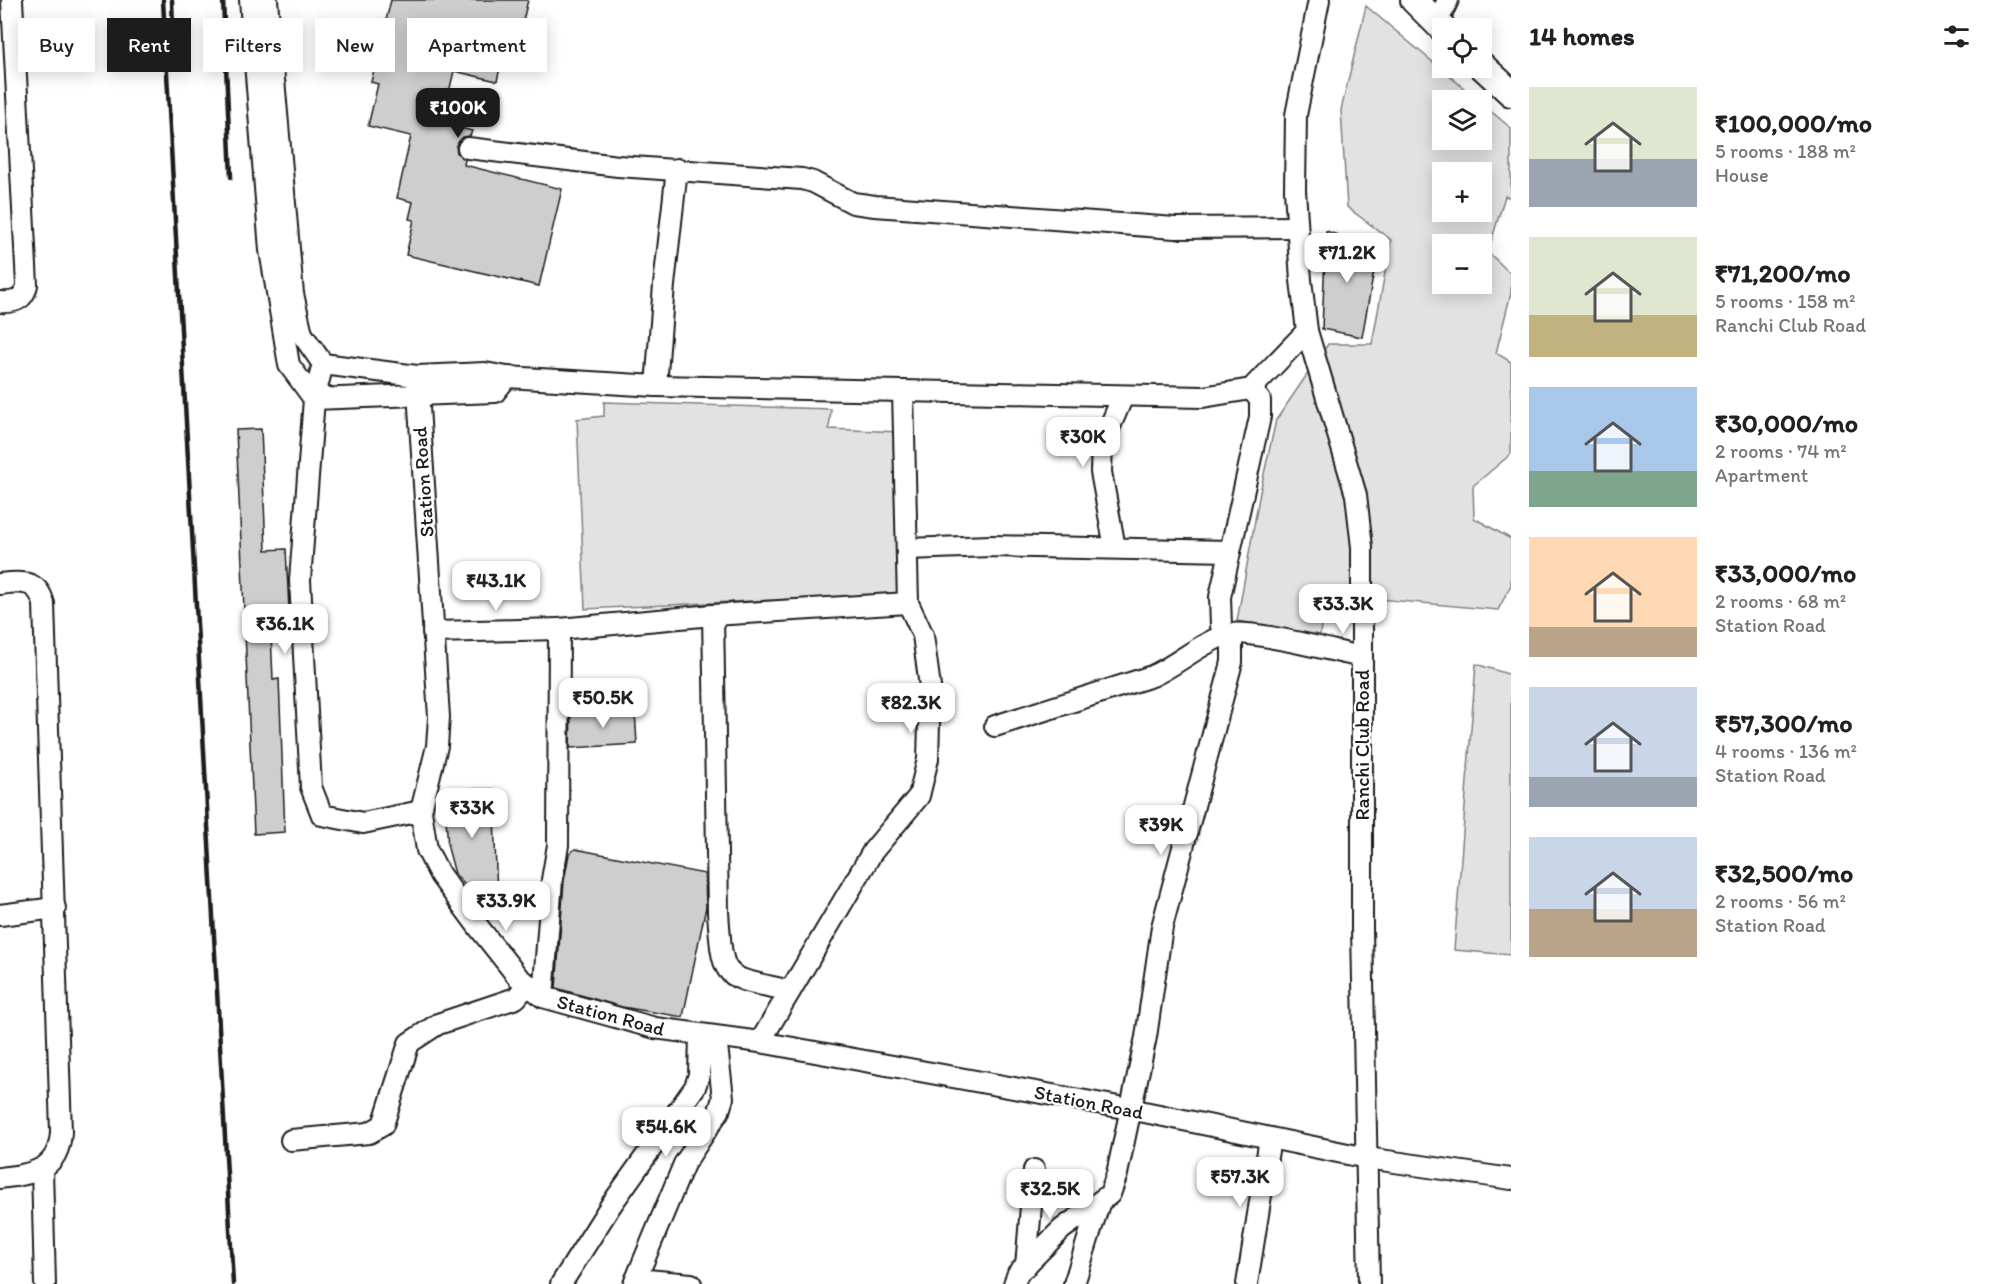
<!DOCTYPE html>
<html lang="en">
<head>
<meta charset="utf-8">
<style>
  :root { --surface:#fff; --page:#f6f6f6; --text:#202124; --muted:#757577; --accent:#1c1c1c }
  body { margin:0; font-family:Itim,sans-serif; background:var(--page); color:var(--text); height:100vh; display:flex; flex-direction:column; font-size:22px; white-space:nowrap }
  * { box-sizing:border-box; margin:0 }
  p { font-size:20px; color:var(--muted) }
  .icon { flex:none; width:33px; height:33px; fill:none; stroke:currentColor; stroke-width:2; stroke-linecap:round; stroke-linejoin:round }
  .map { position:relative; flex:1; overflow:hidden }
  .sheet { display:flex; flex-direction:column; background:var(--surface); width:480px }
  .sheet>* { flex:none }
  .hud { position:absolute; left:18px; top:18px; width:570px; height:54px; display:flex; gap:12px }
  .buttons { position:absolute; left:1432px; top:18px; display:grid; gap:12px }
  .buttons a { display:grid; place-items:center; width:60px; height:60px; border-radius:0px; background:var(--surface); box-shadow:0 3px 15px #0003; font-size:30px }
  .price { position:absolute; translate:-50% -51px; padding:0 14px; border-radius:12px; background:#fff; color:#222; font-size:20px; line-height:39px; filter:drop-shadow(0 2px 3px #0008) }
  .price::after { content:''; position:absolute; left:50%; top:36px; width:18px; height:14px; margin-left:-9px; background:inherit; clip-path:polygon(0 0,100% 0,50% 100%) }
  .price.selected { background:var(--accent); color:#fff }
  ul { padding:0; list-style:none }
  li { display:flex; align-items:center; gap:18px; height:150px; padding:0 18px }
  li span { display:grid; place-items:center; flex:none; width:168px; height:120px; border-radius:0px; color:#555 }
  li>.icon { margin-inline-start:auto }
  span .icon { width:72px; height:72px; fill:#fffc; stroke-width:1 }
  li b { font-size:26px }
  h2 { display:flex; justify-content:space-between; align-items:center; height:72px; padding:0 18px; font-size:26px }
  .pill { padding:0 21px; border-radius:0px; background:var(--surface); box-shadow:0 3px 15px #0003; font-size:21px; line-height:54px }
  .pill.selected { background:var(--accent); color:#fff }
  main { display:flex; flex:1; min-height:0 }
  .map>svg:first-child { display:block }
  .green { fill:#e2e2e2; stroke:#7f7f7f; stroke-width:1.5; fill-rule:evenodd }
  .building { fill:#cecece; stroke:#1c1c1c; stroke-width:1.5 }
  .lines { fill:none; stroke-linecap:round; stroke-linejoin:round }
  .minor-casing { stroke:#1c1c1c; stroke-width:24 }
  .major-casing { stroke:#1c1c1c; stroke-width:30 }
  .minor { stroke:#fff; stroke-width:20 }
  .major { stroke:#fff; stroke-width:26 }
  .rail { stroke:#1c1c1c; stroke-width:4.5 }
  .labels { text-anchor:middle; stroke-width:4.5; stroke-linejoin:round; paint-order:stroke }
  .street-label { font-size:20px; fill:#1c1c1c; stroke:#fff }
</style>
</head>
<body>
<main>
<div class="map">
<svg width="1511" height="1284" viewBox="0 0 1511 1284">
  <rect width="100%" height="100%" fill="#fff"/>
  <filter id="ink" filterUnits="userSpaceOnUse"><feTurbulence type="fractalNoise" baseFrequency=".0167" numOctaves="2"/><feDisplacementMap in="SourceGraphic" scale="12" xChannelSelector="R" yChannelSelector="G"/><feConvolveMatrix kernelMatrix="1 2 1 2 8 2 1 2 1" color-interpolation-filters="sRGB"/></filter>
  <g filter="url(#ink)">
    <g class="green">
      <path d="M1366,6L1478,100H1443V140H1482V104L1511,128V198L1505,196L1488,252L1511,274V293L1496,353L1511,362V454L1473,486L1474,518L1511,539V585L1498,610L1324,594L1320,635L1237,621L1260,492L1276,420L1328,344H1372L1391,240L1347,207L1341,110ZM1443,172H1482V212H1443ZM1443,244H1482V284H1443Z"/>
      <path d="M604,402L831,409L829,429L901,432L899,594L585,609L577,419L604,416Z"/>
      <path d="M1476,664L1511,675V955L1454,950Z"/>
    </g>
    <g class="building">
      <path d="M391,0H528L513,62L502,59L497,81L454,71L445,109L452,111L449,125L472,131L470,136L463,137L456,146L457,153L465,159L464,165L562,189L539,286L406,255L414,220L409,219L413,202L397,198L411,136L368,126L378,84L371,82Z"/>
      <path d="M1326,231L1378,249L1362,337L1322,329Z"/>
      <path d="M261,429L266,550L286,549L289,610H270L273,680L279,679L285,832L254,834L236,430Z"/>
      <path d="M635,711L637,744L570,748L571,714Z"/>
      <path d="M444,789H493L497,896L476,898L455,874L448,848Z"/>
      <path d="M575,849L705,874L706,907L683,1017L622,1007L556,988L564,881L569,854Z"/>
    </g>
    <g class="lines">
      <g class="minor-casing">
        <g id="minor">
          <path d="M250,0L270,250L289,365L314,399L495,392L507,377"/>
          <path d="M267,0L293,294L302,334L323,364L417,376L439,717L437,746L421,811L427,850L440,875L480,929L518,977L543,997L655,1028L760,1042L1130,1109L1367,1158L1511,1179"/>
          <path d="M1319,0L1296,115L1295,190L1301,280L1307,331L1356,495L1362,547V929L1369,1284"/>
          <path d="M1437,23L1448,0"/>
          <path d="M468,148L618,166L802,179L813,182L853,203L875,206L1175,228L1297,227"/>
          <path d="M0,302C15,303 24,300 27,285L12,0"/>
          <path d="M323,364L314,399L300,580L311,787L322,815L363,823L421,811"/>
          <path d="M417,376L485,373L507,377L656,386L1203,397L1251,389L1307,331"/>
          <path d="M656,386L664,285L677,169"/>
          <path d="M1115,548L1101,472L1102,445L1123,396"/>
          <path d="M907,549L991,546L1230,551"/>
          <path d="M0,584C22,581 38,580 44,604L61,1132C59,1171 32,1174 0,1178"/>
          <path d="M713,615L718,912C723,984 722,975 790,991"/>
          <path d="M433,632L559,629"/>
          <path d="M995,726L1152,676C1177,665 1199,644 1225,635C1246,627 1336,652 1362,657"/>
          <path d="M0,915L55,908"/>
          <path d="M543,997L552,880L558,845L559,629L713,615L908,603"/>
          <path d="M760,1042L873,851L919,796L928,759L930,687L923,635L908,603L903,391"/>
          <path d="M291,1140L369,1133L383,1125L409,1043L438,1024L516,998L528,984"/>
          <path d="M42,1169L45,1284"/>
          <path d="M1026,1266L1034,1170"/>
          <path d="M636,1279L691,1284"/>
          <path d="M561,1284L611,1205L695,1087L699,1075L700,1035"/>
          <path d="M634,1284L684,1164L719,1111L723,1098L716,1037"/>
          <path d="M1014,1284L1018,1273L1062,1229L1110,1194L1117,1174L1146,1037L1162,927L1232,662V642L1221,626L1220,597L1260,417V400L1251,389"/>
          <path d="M1074,1284L1099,1204"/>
          <path d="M1247,1284L1270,1138"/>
        </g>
      </g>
      <g class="major-casing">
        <g id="major">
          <path d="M1414,0L1443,29"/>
          <path d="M1482,66L1511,93"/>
        </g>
      </g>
      <use href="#minor" class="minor"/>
      <use href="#major" class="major"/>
      <g class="rail">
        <path d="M163,0L233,1284"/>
        <path d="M172,0L173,29"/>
        <path d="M223,0L231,177"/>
      </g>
    </g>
  </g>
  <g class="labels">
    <g class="street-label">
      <text transform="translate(423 482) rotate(-94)" y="7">Station Road</text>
      <text transform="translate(1362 745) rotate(-90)" y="7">Ranchi Club Road</text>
      <text transform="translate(611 1015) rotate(15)" y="7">Station Road</text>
      <text transform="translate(1089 1102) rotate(11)" y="7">Station Road</text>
    </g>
  </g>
</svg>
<div class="buttons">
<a><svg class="icon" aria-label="locate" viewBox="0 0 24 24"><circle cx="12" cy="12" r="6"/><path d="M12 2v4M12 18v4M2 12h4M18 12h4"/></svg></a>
<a><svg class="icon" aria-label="layers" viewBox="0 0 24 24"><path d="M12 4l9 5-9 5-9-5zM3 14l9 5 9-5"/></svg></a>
<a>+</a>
<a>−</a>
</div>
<b class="price selected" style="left:458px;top:139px">₹100K</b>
<b class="price" style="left:1347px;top:284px">₹71.2K</b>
<b class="price" style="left:1083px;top:468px">₹30K</b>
<b class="price" style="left:496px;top:612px">₹43.1K</b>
<b class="price" style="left:1343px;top:635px">₹33.3K</b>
<b class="price" style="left:285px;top:655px">₹36.1K</b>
<b class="price" style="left:603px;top:729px">₹50.5K</b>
<b class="price" style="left:911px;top:734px">₹82.3K</b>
<b class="price" style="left:472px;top:839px">₹33K</b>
<b class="price" style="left:1161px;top:856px">₹39K</b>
<b class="price" style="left:506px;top:932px">₹33.9K</b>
<b class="price" style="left:666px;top:1158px">₹54.6K</b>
<b class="price" style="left:1240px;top:1208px">₹57.3K</b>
<b class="price" style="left:1050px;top:1220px">₹32.5K</b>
<div class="hud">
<a class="pill">Buy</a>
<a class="pill selected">Rent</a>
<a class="pill">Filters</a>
<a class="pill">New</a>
<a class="pill">Apartment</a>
</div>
</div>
<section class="sheet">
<h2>14 homes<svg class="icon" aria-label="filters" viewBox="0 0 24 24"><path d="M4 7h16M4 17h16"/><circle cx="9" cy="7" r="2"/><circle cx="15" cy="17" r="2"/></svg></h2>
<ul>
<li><span style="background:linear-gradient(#dfe7d0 60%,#9aa5b1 0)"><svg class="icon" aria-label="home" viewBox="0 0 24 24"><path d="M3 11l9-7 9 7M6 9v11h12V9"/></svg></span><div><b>₹100,000/mo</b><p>5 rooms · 188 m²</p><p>House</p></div></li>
<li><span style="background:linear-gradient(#dfe7d0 65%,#c2b280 0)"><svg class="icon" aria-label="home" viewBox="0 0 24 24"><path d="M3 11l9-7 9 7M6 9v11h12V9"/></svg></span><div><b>₹71,200/mo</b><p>5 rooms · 158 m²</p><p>Ranchi Club Road</p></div></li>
<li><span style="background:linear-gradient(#a9c7e8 70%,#7fa58c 0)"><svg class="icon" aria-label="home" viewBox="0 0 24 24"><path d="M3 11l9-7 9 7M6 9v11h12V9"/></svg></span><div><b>₹30,000/mo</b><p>2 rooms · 74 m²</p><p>Apartment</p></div></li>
<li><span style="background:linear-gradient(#ffd9b3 75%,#b9a48a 0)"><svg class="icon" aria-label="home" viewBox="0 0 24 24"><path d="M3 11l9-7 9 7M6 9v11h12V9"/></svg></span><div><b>₹33,000/mo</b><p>2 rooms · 68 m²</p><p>Station Road</p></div></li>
<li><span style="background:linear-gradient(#c9d6e8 75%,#9aa5b1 0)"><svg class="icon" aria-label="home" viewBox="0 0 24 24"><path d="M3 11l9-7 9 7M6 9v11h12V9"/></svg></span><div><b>₹57,300/mo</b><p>4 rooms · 136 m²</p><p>Station Road</p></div></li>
<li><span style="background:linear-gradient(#c9d6e8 60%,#b9a48a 0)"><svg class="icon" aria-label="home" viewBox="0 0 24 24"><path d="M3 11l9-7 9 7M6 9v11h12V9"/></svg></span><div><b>₹32,500/mo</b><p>2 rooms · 56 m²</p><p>Station Road</p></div></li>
</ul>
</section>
</main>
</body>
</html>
